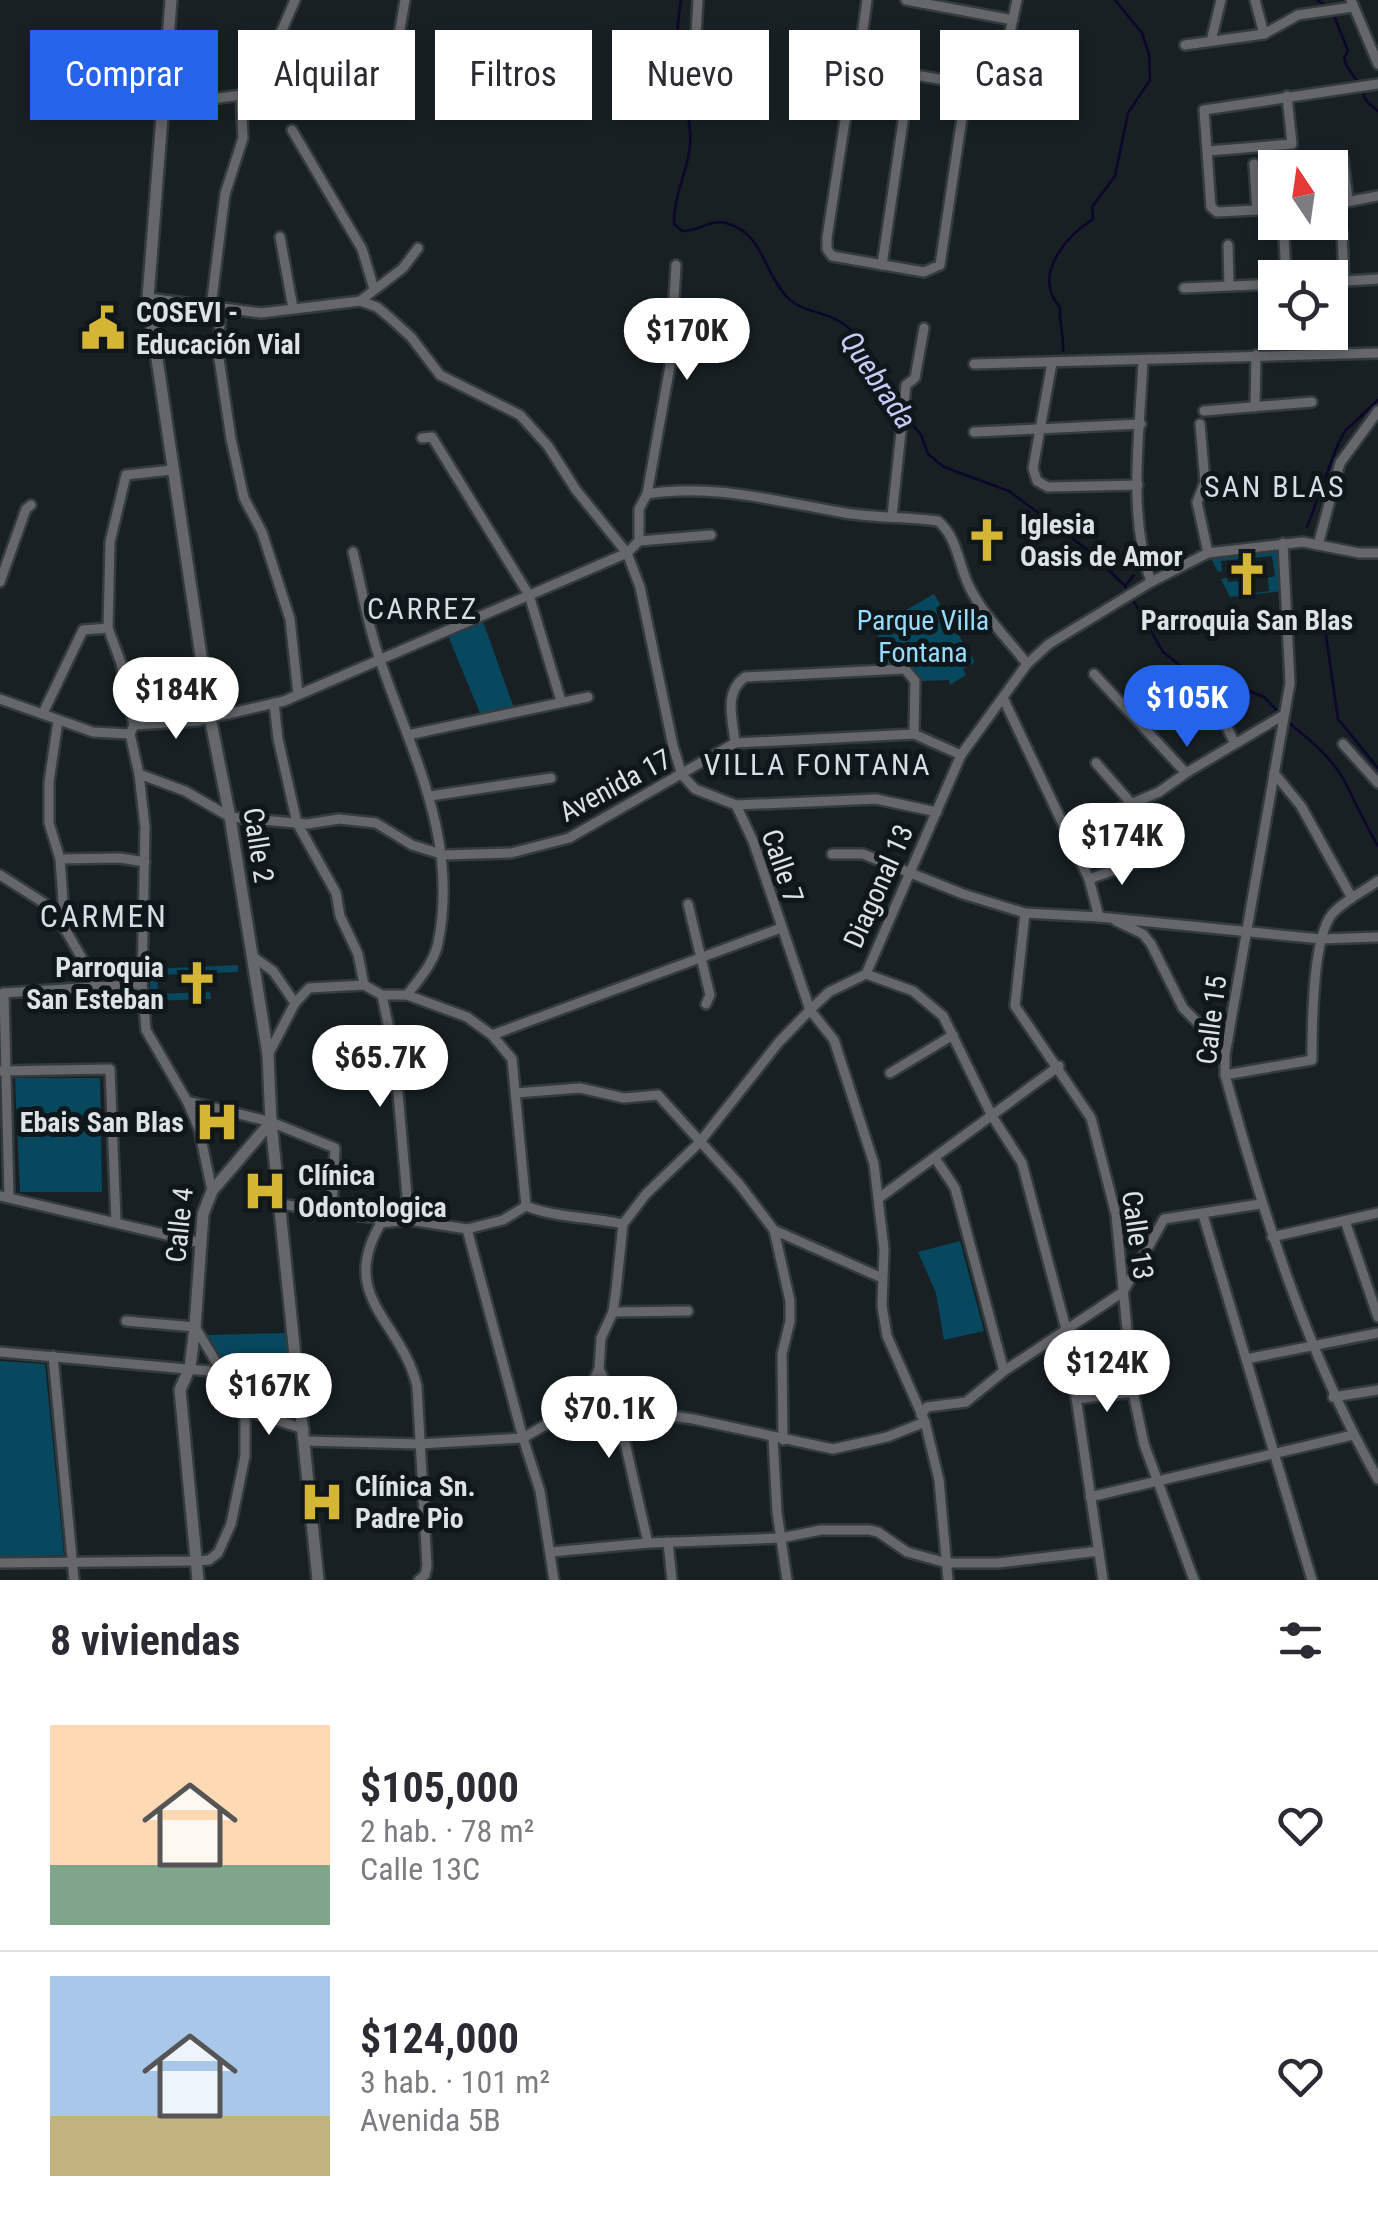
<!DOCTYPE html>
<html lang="es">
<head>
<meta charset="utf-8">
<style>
  :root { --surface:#fff; --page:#f7f7f7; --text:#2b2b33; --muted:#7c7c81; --line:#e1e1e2; --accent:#2563eb }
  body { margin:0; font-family:"Roboto Condensed",sans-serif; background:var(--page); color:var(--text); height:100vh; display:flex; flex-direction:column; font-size:38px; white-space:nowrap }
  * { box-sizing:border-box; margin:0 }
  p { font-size:32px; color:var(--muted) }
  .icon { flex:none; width:55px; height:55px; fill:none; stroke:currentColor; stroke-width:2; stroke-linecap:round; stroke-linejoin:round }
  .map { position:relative; height:1580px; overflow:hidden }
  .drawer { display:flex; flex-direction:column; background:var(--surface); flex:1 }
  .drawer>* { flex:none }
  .banner { position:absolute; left:30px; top:30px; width:1320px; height:90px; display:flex; gap:20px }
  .needle { width:65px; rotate:347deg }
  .controls { position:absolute; left:1258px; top:150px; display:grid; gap:20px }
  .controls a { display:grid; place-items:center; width:90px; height:90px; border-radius:0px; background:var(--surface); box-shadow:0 5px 15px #0003; font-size:50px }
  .price { position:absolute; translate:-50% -85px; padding:0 22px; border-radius:35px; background:#fff; color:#222; font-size:32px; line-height:65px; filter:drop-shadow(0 2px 5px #0008) }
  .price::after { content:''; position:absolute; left:50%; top:60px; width:30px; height:22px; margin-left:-15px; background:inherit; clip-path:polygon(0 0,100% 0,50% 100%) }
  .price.on { background:var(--accent); color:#fff }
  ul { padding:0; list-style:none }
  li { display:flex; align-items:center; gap:30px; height:250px; padding:0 50px }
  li+li { border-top:2px solid var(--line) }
  li span { display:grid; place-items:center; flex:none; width:280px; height:200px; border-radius:0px; color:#555 }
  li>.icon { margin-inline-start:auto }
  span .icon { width:120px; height:120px; fill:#fffc; stroke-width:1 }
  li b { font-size:42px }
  h2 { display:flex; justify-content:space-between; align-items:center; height:120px; padding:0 50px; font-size:42px }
  .tag { padding:0 35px; border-radius:0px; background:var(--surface); box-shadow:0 5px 15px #0003; font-size:35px; line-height:90px }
  .tag.on { background:var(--accent); color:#fff }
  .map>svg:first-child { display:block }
  .green { fill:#07485f }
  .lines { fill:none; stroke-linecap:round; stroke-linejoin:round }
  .stream { stroke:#0d052c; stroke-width:2.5 }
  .minor-casing { stroke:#343b3f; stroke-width:14 }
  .tertiary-casing { stroke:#343b3f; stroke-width:16 }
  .minor { stroke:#65676b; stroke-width:9 }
  .tertiary { stroke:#65676b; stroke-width:11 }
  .labels { text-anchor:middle; stroke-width:10; stroke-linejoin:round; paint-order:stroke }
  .poi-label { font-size:28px; font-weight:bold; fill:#dde2e5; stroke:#0f171b; text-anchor:start }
  .park-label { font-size:28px; fill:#97dcfd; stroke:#0f171b }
  .street-label { font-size:28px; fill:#dde2e5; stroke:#0f171b }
  .water-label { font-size:30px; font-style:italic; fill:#c9caf6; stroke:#0f171b }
  .neighbourhood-label { font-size:30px; letter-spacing:2.5px; fill:#d4dfe5; stroke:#0f171b }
  .quarter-label { font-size:32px; letter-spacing:2.5px; fill:#d4dfe5; stroke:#0f171b }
</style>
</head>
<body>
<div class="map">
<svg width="1378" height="1580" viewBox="0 0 1378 1580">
  <rect width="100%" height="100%" fill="#182024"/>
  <g class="green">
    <path d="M1279,547L1282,591L1230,597L1221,579L1227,578L1228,582L1238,581L1240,595L1269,591L1268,578L1275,576L1272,556L1221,561L1222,571L1218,572L1211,558Z"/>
    <path d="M934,594L975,662L963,669L966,675L950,685L949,680L921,681L908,664L879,663L878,626Z"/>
    <path d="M481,616L515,711L482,718L446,631Z"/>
    <path d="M238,965V972L157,975L158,994L210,992L211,999L150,1001V969Z"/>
    <path d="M15,1078H100L102,1192H20Z"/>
    <path d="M960,1241L984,1331L944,1340L936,1293L918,1252Z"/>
    <path d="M286,1333L293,1414C249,1398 230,1374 207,1335Z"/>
    <path d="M0,1361L45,1364L64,1555L0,1557Z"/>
  </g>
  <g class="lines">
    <g class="stream">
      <path d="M681,0C677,23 676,47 679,70C682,91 689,111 690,132C693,163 673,192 674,224L682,231C698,232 709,219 726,223C763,232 764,274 787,297C807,318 836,307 858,339C865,349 867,363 873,374C880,387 891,399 901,411"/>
      <path d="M1317,0L1328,7"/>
      <path d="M1333,13L1348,51L1344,58C1347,70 1352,73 1358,82C1368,100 1359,96 1378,111"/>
      <path d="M1063,351C1064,335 1059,324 1060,307C1032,276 1065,237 1093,219L1092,207L1115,176L1128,113L1150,80L1149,54L1142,33L1115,0"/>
      <path d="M906,417L921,435L928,454L944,467L1009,491L1089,551L1125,586"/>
      <path d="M1307,527L1338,444L1345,431L1378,400"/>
      <path d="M1134,575L1125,586L1163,652L1195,677L1244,689L1264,697L1281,715"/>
      <path d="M1325,629L1338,719L1378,768"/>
      <path d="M1287,721C1307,738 1331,756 1344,780C1355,802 1365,824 1378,846"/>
    </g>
    <g class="minor-casing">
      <g id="minor">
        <path d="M867,0L858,65L967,84L989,74L1004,60L1017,0"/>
        <path d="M906,0L1013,20"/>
        <path d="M1255,0L1264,34"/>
        <path d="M1351,0L1378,64"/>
        <path d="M399,35L405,0"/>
        <path d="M1211,41L1221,0"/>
        <path d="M1185,45L1264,34L1298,15L1353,7"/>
        <path d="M695,53L698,0"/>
        <path d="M858,65L852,75L827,238V249L832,256L924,272L940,265L967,84"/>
        <path d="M161,106L241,95L257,88L295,0"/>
        <path d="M292,130L362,249L374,289"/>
        <path d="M1208,151L1292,144L1287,96"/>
        <path d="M1343,159L1348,200"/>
        <path d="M1300,163V168"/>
        <path d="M1254,164L1257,210"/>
        <path d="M1330,205L1378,196"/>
        <path d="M1275,209L1217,212L1211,207L1204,110L1378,84"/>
        <path d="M1342,233L1344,281"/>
        <path d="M280,237L293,308"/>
        <path d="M1284,237L1286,278"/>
        <path d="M1228,245L1229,286"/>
        <path d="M882,265L910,74"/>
        <path d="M1330,282L1378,279"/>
        <path d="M1184,288L1275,284"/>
        <path d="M148,298L261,313L360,301L403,268L418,248"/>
        <path d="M360,301L377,307L389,317L411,337L440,375L520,415L548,446L576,490L627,553L640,587L673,746L682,775L695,789L736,805L753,841L810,1010L834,1040L874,1164L884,1249L882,1306L887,1336L925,1422L939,1480L948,1580"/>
        <path d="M211,307L225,194L243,138L241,95"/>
        <path d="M221,309L218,352L231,439L244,498L262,532L290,619L298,694"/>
        <path d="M1143,360C1140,433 1127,513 1151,582"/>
        <path d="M1052,363L1033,468L1037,481L1048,487L1138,485"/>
        <path d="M974,364L1378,353"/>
        <path d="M1255,407L1256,355"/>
        <path d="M1204,411L1312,402"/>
        <path d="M1200,424L1205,482L1197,502L1208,553"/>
        <path d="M974,432L1141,424"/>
        <path d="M422,438L432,437L529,595L561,701"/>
        <path d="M172,470L126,475L110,542L108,628L121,663L134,725L130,734L139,774L145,827L142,984L146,1030L187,1101L199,1129L212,1191"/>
        <path d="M647,494C715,483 778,502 845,513C876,518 907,517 938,521C958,538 958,564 969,586C982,614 1008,639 1027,664"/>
        <path d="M892,516L906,385L915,378L924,328"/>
        <path d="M639,541V509L647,494L670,366L676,265"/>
        <path d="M1283,543L1290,683L1225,1055V1075C1264,1216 1306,1352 1378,1479"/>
        <path d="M1318,545L1340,463L1378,411"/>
        <path d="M353,552C362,589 368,628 381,663C413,756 459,841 438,943C434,963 419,979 407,995"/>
        <path d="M0,582L26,509L31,505"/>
        <path d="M1094,674L1186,773"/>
        <path d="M0,699L93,732L130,734"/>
        <path d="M1004,700L1089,879L1099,917"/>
        <path d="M274,703L278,739L297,823L336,893L340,916L358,954L364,985"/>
        <path d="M43,713L83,630L108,628"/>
        <path d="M1221,715L1235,744"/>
        <path d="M58,721L49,782V823L60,859L65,929L99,988"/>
        <path d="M134,725L197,721L284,701L627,553L639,541L711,535"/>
        <path d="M408,735L588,697"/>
        <path d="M735,743C733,719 723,693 745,677L905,669L915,681L914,734"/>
        <path d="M1343,744L1378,783"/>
        <path d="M1096,763L1131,803"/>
        <path d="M1274,773L1301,806L1352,898"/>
        <path d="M139,774L185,791L230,817L307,824L339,819L376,823L412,845L444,855L511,853L569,838L735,743L914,734L961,755"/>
        <path d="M430,796L551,778"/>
        <path d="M736,805L876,799L937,812"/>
        <path d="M1110,813L1159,792L1186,773L1282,716"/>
        <path d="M832,854H863L963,894L1025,913L1099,917L1321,939L1378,937"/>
        <path d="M60,859L120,858L145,862"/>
        <path d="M0,875L44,903L63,927"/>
        <path d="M1089,879L1143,860"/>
        <path d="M688,904L710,995L706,1004"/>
        <path d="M1025,913L1015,1006L1091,1118L1116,1215L1133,1392L1144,1444L1194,1580"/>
        <path d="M1116,921L1143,934L1151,944L1183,1008L1200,1025L1228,1040"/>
        <path d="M252,956L273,971L295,1003"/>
        <path d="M866,974L961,755L1027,664L1049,644L1151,582L1208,553L1303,542L1359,553H1378"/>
        <path d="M866,974L913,991L943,1016L992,1116L1022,1163L1066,1329L1103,1580"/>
        <path d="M3,993L142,984"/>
        <path d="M4,993L9,1198"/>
        <path d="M382,995L395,1058L409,1220"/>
        <path d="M492,1035L512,1059L526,1206"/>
        <path d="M268,1055L295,1003L309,988L364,985L382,995H407L467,1017L492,1035L781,928"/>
        <path d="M0,1071L110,1069L116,1221"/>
        <path d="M890,1073L953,1035"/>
        <path d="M1225,1075L1312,1060C1312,1028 1312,936 1333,913C1345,900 1364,891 1378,881"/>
        <path d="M516,1093L580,1088L624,1098L658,1095L739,1184L774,1230L790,1301V1321L782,1354L783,1440"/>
        <path d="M187,1101L271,1122L335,1148L332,1211"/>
        <path d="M935,1158L955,1188L1004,1371"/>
        <path d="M0,1196L201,1243"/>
        <path d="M879,1198L1059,1066"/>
        <path d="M280,1204L376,1218L381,1223L409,1220L467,1229L503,1220L526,1206C556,1218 592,1217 623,1224"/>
        <path d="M1203,1215L1312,1580"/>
        <path d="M1345,1221L1378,1317"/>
        <path d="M381,1223C337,1297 401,1320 417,1386L427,1566L425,1575L419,1580"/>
        <path d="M467,1229L523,1438L540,1491L554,1580"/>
        <path d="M774,1230L882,1278"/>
        <path d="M1272,1237L1378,1213"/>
        <path d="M613,1312L688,1311"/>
        <path d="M0,1352L220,1372"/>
        <path d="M53,1356L74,1580"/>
        <path d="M1246,1359L1378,1333"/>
        <path d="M1333,1397L1378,1390"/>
        <path d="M1076,1399L1133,1392"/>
        <path d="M617,1408L693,1419L833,1449L887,1437L925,1422"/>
        <path d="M245,1410L304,1429"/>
        <path d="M921,1415L927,1407L966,1402L1004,1371L1123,1292L1164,1219L1260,1204"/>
        <path d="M773,1438L777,1512L787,1580"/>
        <path d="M305,1441L419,1444L523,1438L569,1411L587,1394L599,1369"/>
        <path d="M1090,1497L1353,1435"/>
        <path d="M668,1542L672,1580"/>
        <path d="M648,1543L617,1408L599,1369L601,1338L613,1312L616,1291L623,1224L646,1194L699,1143L779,1042L810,1010L829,992L866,974"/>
        <path d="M551,1552L648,1543L781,1538L821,1530H869L878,1532L907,1552L947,1563H998L1099,1551"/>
        <path d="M0,1563L196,1561L209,1560L218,1553L231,1524L245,1456V1410L195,1327L126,1321"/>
      </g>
    </g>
    <g class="tertiary-casing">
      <g id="tertiary">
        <path d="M171,0L148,298L210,717L230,817L268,1055L271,1122L318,1580"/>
        <path d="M198,1580L180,1390L190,1367L195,1327L203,1214L212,1191L271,1122"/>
      </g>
    </g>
    <use href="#minor" class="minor"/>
    <use href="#tertiary" class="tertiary"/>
  </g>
  <defs>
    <g id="civic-bare" transform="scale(3.45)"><path d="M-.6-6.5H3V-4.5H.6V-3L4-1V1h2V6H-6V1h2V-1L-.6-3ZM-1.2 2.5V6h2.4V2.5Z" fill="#d5b534" stroke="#0f171b" stroke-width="2.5" paint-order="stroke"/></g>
    <g id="church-bare" transform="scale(3.45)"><path d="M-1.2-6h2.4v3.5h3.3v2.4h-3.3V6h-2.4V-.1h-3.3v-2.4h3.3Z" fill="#d5b534" stroke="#0f171b" stroke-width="2.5" paint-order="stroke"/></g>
    <g id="hospital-bare" transform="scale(3.45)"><path d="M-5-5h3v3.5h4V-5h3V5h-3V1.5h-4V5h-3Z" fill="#d5b534" stroke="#0f171b" stroke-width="2.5" paint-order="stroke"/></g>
  </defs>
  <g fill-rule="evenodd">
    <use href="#civic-bare" x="103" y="328"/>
    <use href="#church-bare" x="987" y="540"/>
    <use href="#church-bare" x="1247" y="574"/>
    <use href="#church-bare" x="197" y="983"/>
    <use href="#hospital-bare" x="217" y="1122"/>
    <use href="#hospital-bare" x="265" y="1191"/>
    <use href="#hospital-bare" x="322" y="1502"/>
  </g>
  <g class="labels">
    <g class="poi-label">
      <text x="136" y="322">COSEVI -<tspan x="136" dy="32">Educación Vial</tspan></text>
      <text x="1020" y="534">Iglesia<tspan x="1020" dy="32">Oasis de Amor</tspan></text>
      <text x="1247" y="630" text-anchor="middle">Parroquia San Blas</text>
      <text x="164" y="977" text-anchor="end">Parroquia<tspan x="164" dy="32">San Esteban</tspan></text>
      <text x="184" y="1132" text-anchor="end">Ebais San Blas</text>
      <text x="298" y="1185">Clínica<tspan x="298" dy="32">Odontologica</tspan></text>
      <text x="355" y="1496">Clínica Sn.<tspan x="355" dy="32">Padre Pio</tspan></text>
    </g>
    <g class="park-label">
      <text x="923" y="630">Parque Villa<tspan x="923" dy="32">Fontana</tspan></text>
    </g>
    <g class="street-label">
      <text transform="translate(615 785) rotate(-28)" y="10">Avenida 17</text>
      <text transform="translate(259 845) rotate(81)" y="10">Calle 2</text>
      <text transform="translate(783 866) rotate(71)" y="10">Calle 7</text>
      <text transform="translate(878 886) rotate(-66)" y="10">Diagonal 13</text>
      <text transform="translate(1211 1020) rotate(-83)" y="10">Calle 15</text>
      <text transform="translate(179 1225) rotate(-84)" y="10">Calle 4</text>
      <text transform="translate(1138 1235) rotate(82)" y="10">Calle 13</text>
    </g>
    <g class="water-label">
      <text transform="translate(878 380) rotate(56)" y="10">Quebrada</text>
    </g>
    <g class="neighbourhood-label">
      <text x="1275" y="497">SAN BLAS</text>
      <text x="423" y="619">CARREZ</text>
      <text x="818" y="775">VILLA FONTANA</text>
    </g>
    <g class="quarter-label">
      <text x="104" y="927">CARMEN</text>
    </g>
  </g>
</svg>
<div class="controls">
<a><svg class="needle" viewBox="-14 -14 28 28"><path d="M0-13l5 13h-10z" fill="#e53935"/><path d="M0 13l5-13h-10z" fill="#7c7c81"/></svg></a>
<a><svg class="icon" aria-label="locate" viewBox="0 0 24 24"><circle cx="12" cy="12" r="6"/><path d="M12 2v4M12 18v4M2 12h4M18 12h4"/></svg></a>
</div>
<b class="price" style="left:687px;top:383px">$170K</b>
<b class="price" style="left:176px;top:742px">$184K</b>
<b class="price on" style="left:1187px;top:750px">$105K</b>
<b class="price" style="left:1122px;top:888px">$174K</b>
<b class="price" style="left:380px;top:1110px">$65.7K</b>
<b class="price" style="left:1107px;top:1415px">$124K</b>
<b class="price" style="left:269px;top:1438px">$167K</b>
<b class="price" style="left:609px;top:1461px">$70.1K</b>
<div class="banner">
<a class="tag on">Comprar</a>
<a class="tag">Alquilar</a>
<a class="tag">Filtros</a>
<a class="tag">Nuevo</a>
<a class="tag">Piso</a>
<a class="tag">Casa</a>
</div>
</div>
<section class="drawer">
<h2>8 viviendas<svg class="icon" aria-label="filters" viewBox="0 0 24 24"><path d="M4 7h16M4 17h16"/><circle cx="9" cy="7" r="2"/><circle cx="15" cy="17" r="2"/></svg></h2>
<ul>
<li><span style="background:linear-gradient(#ffd9b3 70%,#7fa58c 0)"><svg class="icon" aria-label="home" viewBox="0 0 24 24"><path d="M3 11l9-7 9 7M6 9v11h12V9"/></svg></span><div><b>$105,000</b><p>2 hab. · 78 m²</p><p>Calle 13C</p></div><svg class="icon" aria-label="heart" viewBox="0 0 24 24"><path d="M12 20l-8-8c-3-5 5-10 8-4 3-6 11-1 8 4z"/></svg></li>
<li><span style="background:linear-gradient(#a9c7e8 70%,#c2b280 0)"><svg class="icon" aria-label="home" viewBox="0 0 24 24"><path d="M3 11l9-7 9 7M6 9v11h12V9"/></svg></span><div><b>$124,000</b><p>3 hab. · 101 m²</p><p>Avenida 5B</p></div><svg class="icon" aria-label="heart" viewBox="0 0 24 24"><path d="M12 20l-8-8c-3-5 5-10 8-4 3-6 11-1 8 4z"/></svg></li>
</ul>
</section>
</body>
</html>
